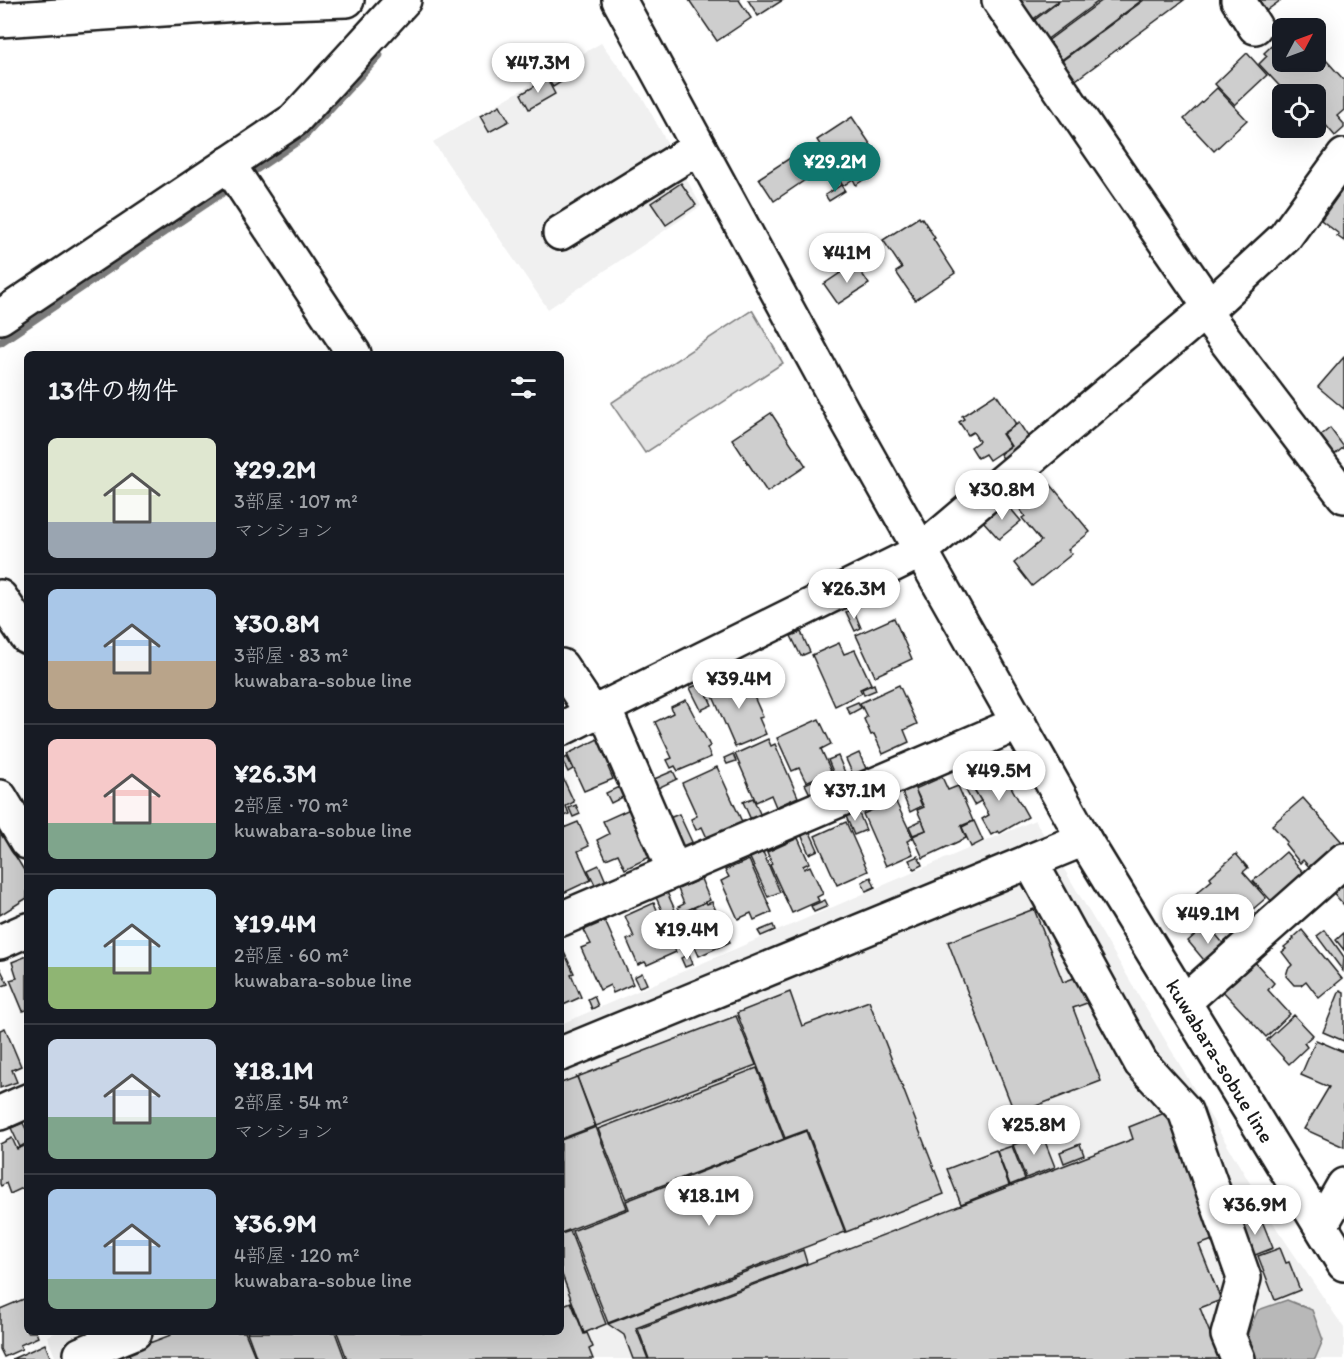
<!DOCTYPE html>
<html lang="ja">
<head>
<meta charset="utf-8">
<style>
  :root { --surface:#171b24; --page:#20242c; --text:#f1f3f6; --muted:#9ea1a6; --line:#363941; --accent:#0f766e }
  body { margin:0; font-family:Itim,"Klee One",sans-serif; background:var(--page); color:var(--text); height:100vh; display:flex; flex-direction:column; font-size:22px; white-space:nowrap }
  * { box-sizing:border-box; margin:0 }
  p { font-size:20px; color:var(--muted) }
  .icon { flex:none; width:33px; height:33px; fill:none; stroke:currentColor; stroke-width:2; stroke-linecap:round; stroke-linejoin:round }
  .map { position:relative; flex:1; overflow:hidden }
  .sheet { position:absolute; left:24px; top:351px; width:540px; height:984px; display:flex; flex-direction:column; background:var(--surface); border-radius:9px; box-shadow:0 6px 24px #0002 }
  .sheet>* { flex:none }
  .needle { width:39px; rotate:49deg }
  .tools { position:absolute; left:1272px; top:18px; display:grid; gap:12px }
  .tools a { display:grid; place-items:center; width:54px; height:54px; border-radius:9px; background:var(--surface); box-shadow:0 6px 24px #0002; font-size:30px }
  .price { position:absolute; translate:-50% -51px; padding:0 14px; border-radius:21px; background:#fff; color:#222; font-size:20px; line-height:39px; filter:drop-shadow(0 2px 3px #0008) }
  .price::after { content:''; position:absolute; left:50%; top:36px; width:18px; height:14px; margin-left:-9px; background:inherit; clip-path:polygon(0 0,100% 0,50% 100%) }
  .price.active { background:var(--accent); color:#fff }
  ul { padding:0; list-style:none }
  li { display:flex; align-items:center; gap:18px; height:150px; padding:0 24px }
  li+li { border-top:2px solid var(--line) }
  li span { display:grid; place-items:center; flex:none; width:168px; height:120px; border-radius:9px; color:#555 }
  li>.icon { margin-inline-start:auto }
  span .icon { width:72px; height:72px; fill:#fffc; stroke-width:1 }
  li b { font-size:26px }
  h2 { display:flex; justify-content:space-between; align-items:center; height:72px; padding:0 24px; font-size:26px }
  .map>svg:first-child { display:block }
  .built { fill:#f0f0f0 }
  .green { fill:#e2e2e2; stroke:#7f7f7f; stroke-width:1.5 }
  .water { fill:#b8b8b8; stroke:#7a7a7a; stroke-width:1.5 }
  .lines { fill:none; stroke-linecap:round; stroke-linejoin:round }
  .stream { stroke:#7a7a7a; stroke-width:9 }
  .building { fill:#cecece; stroke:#1c1c1c; stroke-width:1.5 }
  .minor-casing { stroke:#1c1c1c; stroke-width:38 }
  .major-casing { stroke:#1c1c1c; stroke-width:38 }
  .minor { stroke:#fff; stroke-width:33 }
  .major { stroke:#fff; stroke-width:33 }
  .labels { text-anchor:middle; stroke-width:4.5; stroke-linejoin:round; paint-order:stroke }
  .street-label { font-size:21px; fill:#1c1c1c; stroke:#fff }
</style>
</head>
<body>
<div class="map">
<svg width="1344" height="1359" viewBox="0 0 1344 1359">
  <rect width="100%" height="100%" fill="#fff"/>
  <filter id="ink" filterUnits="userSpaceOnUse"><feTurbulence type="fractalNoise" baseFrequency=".0167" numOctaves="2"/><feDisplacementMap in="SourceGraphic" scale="12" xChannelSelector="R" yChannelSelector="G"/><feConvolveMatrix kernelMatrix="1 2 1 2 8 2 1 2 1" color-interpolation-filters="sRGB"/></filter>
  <g filter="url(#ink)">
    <g class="built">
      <path d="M601,43L644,100L701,206L548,309L433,142Z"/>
      <path d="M1035,820L1277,1229L1344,1328V1359H56L47,1336L57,1332H561V1024Z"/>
    </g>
    <path class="green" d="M752,310L783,363L645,453L611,403Z"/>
    <path class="water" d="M1287,1300L1312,1310L1323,1340L1315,1359H1257L1247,1335L1258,1310Z"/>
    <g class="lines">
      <g class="stream">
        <path d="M247,175L303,137L379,55"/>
        <path d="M0,342L230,187"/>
      </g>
    </g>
    <g class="building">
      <path d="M689,0H739L751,18L717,41Z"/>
      <path d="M748,0H783L758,16Z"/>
      <path d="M1019,0H1059L1028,23L1014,4Z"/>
      <path d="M1061,0H1100L1042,43L1028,25Z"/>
      <path d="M1103,0H1142L1056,64L1042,45Z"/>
      <path d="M1144,0H1184L1069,85L1055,66Z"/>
      <path d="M1248,0H1281L1259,16Z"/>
      <path d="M1282,36V62H1316V49L1344,80V110L1337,116L1344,124V128L1335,136L1324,123L1313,133L1308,128H1316V94H1287L1259,64L1267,56L1264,53Z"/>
      <path d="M1247,53L1267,75L1235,105L1215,84Z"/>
      <path d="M569,66L574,74L553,87L547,78Z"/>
      <path d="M547,79L555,94L529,109L521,94Z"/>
      <path d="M1217,88L1247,120L1214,151L1184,119Z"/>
      <path d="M500,105L509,121L489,132L480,116Z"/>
      <path d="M852,117L881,160L877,163L880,168L856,185L853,179L843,186L835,173L837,172L817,140Z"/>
      <path d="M790,158L805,180L774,201L759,178Z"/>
      <path d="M681,183L696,205L666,225L651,203Z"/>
      <path d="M841,185L845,191L829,201L825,195Z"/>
      <path d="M1343,189L1344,190V241L1337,236L1339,234L1321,220Z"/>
      <path d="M919,217L920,219L922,218L935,238L933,239L935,242L955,273L915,300L896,272L902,268L883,240Z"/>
      <path d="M855,263L869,284L838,304L824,284Z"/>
      <path d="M1344,357V409L1318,387Z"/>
      <path d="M996,394L1016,424L1002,434L1010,446L989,460L985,454L978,458L971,447L979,441L973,432L968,435L959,422L964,419L962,416Z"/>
      <path d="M771,413L806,466L767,492L732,439Z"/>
      <path d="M1019,423L1033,444L1006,463L1000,454L1011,446L1003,434Z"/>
      <path d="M1330,428L1344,447L1328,460L1314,441Z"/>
      <path d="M1051,485L1090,532L1068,550L1072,554L1032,586L1014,563L1041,541L1022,518L1025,516L1018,507L1040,490L1042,492Z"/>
      <path d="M1005,502L1021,521L999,539L983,521Z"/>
      <path d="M853,609L861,628L855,631L846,612Z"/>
      <path d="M894,618L912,659L875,676L856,635Z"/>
      <path d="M801,632L810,652L801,656L791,636Z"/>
      <path d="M839,643L844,654L855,650L871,684L860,689L862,693L835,706L812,655Z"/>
      <path d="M735,673L738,682L746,679L763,717L759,718L766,734L735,747L712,694L721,690L717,681Z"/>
      <path d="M702,683L712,705L701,710L690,688Z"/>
      <path d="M874,684L876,690L864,695L862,689Z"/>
      <path d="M899,685L917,724L904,730L909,742L883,754L874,734L871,735L864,719L867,717L860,703Z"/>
      <path d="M686,700L710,746L707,748L711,757L678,771L675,766L671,768L667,760L672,758L655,722L673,713L671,707Z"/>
      <path d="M858,702L861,708L850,714L846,707Z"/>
      <path d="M819,719L831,744L821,749L831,771L806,782L799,768L792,771L777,738Z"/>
      <path d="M600,738L613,765L608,767L613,779L584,791L567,754Z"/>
      <path d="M768,739L771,746L775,744L798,797L776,807L771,795L756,802L735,754Z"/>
      <path d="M989,752L997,765L977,777L969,763Z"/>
      <path d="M859,753L868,773L855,779L846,759Z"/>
      <path d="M733,754L736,761L727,764L724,758Z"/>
      <path d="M838,756L846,775L836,779L828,760Z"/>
      <path d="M567,757L573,769L568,772L562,760Z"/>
      <path d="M717,767L743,824L708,840L702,827L696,830L691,819L697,816L682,783Z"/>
      <path d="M997,769L999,772L1002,771L1028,817L1000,833L998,831L991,835L982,819L989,815L971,784Z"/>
      <path d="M673,771L677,779L656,789L652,780Z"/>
      <path d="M832,772L837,784L811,796L805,784Z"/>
      <path d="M561,774L574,802L566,806L569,814L561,818Z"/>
      <path d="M942,777L948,790L958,786L973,821L961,826L966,838L923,858L913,836L926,830L917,810L924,807L915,789Z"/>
      <path d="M969,781L981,801L974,805L963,785Z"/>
      <path d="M625,784L629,794L611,803L606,793Z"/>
      <path d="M913,784L922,806L910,812L901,790Z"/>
      <path d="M753,798L762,818L752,822L743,802Z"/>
      <path d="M1303,798L1342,842L1311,869L1303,860L1300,863L1285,844L1287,842L1272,825Z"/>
      <path d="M895,800L913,838L907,841L913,854L886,866L863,814Z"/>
      <path d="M576,805L580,814L573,817L569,808Z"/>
      <path d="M632,808L654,855L625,869L618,854L606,859L597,840L609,834L603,821Z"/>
      <path d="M857,809L866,830L854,835L845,814Z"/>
      <path d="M679,814L692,842L680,847L667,819Z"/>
      <path d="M922,820L926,830L913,835L909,826Z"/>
      <path d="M974,821L983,841L971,847L962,827Z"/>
      <path d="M578,822L589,846L578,851L591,880L561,894V829Z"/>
      <path d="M846,822L868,871L837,885L815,836Z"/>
      <path d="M809,830L818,850L809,854L801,834Z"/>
      <path d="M0,831L27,875V898L0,915Z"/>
      <path d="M798,838L809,863L803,866L804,869L810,866L823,894L817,897L819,901L792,913L770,865L772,864L767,852Z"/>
      <path d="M763,852L780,892L768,897L750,858Z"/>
      <path d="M1286,852L1308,878L1276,906L1253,881Z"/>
      <path d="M1236,854L1248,868L1243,872L1266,898L1225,933L1193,896L1212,880L1210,877Z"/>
      <path d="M918,856L922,865L914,869L909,860Z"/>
      <path d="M749,860L772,912L754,920L751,913L738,919L721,881L729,877L725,870Z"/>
      <path d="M599,865L607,884L597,889L588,870Z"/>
      <path d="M871,877L875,887L866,891L862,882Z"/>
      <path d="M1344,878V905L1331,890Z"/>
      <path d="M701,879L710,900L681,913L678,907L684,904L678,889Z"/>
      <path d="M666,890L675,910L664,915L655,895Z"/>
      <path d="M825,900L828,906L814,912L811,906Z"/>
      <path d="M706,902L707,904L712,902L730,942L699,956L694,945L688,948L675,918L680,916L679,914Z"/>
      <path d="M654,903L676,952L647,965L645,962L638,965L627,940L634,937L625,916Z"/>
      <path d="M1034,909L1063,982L1077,977L1087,1003L1073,1008L1101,1081L1015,1114L948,942Z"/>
      <path d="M605,921L633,984L613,993L610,985L600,990L581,948L591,944L584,930Z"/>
      <path d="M1207,924L1227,948L1208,965L1188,941Z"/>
      <path d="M773,925L775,930L761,936L758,931Z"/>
      <path d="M1302,930L1342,979L1319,998L1306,981L1301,985H1294L1286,976L1288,969L1292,965L1282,952L1286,949L1284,947L1294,939L1293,938Z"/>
      <path d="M1325,930L1344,957L1343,971L1317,936Z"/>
      <path d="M1344,933V950L1336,940Z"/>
      <path d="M561,946L574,973L571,974L581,997L561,1006Z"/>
      <path d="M689,954L693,964L685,967L681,958Z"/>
      <path d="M27,956V1010L23,1011L10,980L17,978L12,962Z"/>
      <path d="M1252,959L1274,983L1268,990L1290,1014L1266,1037L1220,988Z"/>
      <path d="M0,968L8,984L0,987Z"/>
      <path d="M642,973L647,984L639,987L634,977Z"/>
      <path d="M1340,990L1344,992V1041L1323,1032Z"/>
      <path d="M790,992L802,1026L869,1001L944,1194L846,1232L807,1130L785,1138L737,1013Z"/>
      <path d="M594,996L598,1006L592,1009L588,999Z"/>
      <path d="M1294,1015L1313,1035L1304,1043L1307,1047L1289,1064L1267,1040Z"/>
      <path d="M736,1016L756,1065L596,1126L577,1077Z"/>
      <path d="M5,1028L21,1066L12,1070L17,1082L0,1088V1030Z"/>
      <path d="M1316,1040L1344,1052V1147L1304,1129L1329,1087L1301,1075Z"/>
      <path d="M757,1068L784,1139L626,1199L598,1129Z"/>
      <path d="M577,1077L595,1126L561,1139V1083Z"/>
      <path d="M1172,1110L1221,1237L1199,1245L1221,1300L1200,1308L1220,1359H649L638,1329L1133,1139L1129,1127Z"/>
      <path d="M23,1123L27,1131V1143L20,1147L11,1128Z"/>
      <path d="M596,1127L627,1208L561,1233V1140Z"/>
      <path d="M806,1131L845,1232L608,1323L572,1231L629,1209L626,1201Z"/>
      <path d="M1042,1134L1055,1167L1026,1178L1013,1145Z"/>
      <path d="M12,1138L17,1149L27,1145V1186L10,1194L6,1183L1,1186L0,1184V1144Z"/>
      <path d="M1080,1144L1084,1155L1064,1163L1060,1152Z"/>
      <path d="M1012,1146L1025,1179L1010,1185L997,1151Z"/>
      <path d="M996,1150L1009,1185L961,1204L947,1169Z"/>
      <path d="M1260,1216L1273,1248L1250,1257L1237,1224Z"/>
      <path d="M570,1231L606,1324L584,1333L561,1272V1234Z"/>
      <path d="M1280,1248L1286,1263L1289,1262L1300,1290L1275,1300L1258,1256Z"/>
      <path d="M803,1250L807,1263L636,1328L648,1359H633L624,1335L608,1324Z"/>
      <path d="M26,1298L27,1332H36L38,1337L20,1345L22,1349L4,1357L0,1349V1309Z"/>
      <path d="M571,1302L584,1334L587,1333L593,1347L589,1349L593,1359H347L337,1332H561V1306Z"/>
      <path d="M169,1332H245L256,1359H131L128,1351L171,1335Z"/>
      <path d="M247,1332H335L345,1359H257Z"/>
      <path d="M45,1344L51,1359H12Z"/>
    </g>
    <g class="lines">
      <g class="minor-casing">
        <g id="minor">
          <path d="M619,0L850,425L921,551L1204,312L1285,237L1344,156"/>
          <path d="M999,0L1210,307"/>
          <path d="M1238,0L1255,27"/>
          <path d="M0,20L253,3L347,0"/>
          <path d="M228,164L354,354"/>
          <path d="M560,233L698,148"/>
          <path d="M1204,312L1344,496"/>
          <path d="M0,317L294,120L404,0"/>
          <path d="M0,597L27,637"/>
          <path d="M561,666L593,714"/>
          <path d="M604,708L674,870"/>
          <path d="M0,797L27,842"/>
          <path d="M1030,861L1141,1063L1185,1111L1244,1278L1228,1335L1238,1359"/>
          <path d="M561,919L1019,723"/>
          <path d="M1184,1002L1344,860"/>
          <path d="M561,1054L1084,839"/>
          <path d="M0,1113L27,1101"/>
          <path d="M1321,1225L1344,1185"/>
          <path d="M83,1359L81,1354L135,1332"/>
        </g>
      </g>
      <g class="major-casing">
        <g id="major">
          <path id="s1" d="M561,729L921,551L1084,839L1344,1264"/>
          <path d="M0,942L27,930"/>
        </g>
      </g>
      <use href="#minor" class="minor"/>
      <use href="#major" class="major"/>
    </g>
  </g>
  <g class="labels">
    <g class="street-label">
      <text dy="7" stroke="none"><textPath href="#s1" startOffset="993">kuwabara-sobue line</textPath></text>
    </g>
  </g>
</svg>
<div class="tools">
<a><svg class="needle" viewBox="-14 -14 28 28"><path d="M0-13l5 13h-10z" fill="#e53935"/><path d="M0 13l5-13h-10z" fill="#9ea1a6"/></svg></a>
<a><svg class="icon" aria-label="locate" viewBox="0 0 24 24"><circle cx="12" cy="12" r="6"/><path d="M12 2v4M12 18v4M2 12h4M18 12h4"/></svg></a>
</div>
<b class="price" style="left:538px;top:94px">¥47.3M</b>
<b class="price active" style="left:835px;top:193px">¥29.2M</b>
<b class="price" style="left:847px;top:284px">¥41M</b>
<b class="price" style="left:1002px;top:521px">¥30.8M</b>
<b class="price" style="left:854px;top:620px">¥26.3M</b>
<b class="price" style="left:739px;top:710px">¥39.4M</b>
<b class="price" style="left:999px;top:802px">¥49.5M</b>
<b class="price" style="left:855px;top:822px">¥37.1M</b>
<b class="price" style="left:1208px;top:945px">¥49.1M</b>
<b class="price" style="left:687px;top:961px">¥19.4M</b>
<b class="price" style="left:1034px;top:1156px">¥25.8M</b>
<b class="price" style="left:709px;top:1227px">¥18.1M</b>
<b class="price" style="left:1255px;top:1236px">¥36.9M</b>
<section class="sheet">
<h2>13件の物件<svg class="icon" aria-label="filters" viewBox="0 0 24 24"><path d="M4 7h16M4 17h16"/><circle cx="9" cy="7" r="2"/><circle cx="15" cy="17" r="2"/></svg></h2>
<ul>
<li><span style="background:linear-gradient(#dfe7d0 70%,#9aa5b1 0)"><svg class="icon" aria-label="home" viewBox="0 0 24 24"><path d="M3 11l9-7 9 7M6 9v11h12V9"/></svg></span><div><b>¥29.2M</b><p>3部屋 · 107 m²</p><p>マンション</p></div></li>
<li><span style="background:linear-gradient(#a9c7e8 60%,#b9a48a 0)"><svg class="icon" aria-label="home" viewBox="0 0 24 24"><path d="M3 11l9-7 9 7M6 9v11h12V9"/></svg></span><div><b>¥30.8M</b><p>3部屋 · 83 m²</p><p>kuwabara-sobue line</p></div></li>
<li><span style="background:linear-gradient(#f6c9c9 70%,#7fa58c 0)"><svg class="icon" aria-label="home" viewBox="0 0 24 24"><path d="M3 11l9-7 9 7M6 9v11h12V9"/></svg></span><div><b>¥26.3M</b><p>2部屋 · 70 m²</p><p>kuwabara-sobue line</p></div></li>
<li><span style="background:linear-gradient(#bfe0f5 65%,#8fb573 0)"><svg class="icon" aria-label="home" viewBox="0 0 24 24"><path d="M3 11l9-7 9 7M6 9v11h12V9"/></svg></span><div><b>¥19.4M</b><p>2部屋 · 60 m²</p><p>kuwabara-sobue line</p></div></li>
<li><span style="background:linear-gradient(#c9d6e8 65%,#7fa58c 0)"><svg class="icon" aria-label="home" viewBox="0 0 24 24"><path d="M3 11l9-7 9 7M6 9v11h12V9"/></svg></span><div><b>¥18.1M</b><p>2部屋 · 54 m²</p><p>マンション</p></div></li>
<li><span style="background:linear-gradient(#a9c7e8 75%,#7fa58c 0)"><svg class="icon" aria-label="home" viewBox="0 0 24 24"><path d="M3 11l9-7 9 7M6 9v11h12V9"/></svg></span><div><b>¥36.9M</b><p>4部屋 · 120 m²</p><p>kuwabara-sobue line</p></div></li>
</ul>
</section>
</div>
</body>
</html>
